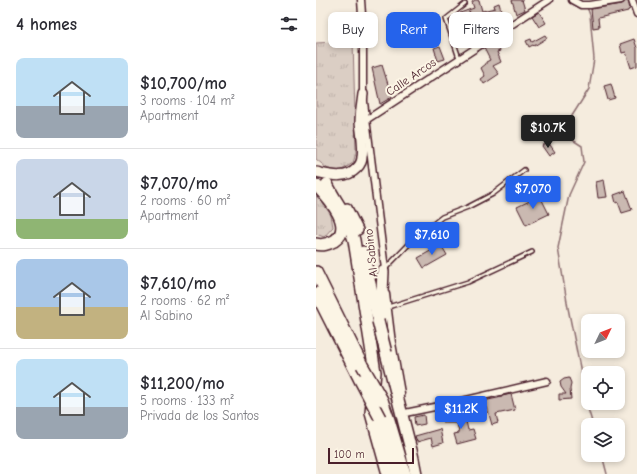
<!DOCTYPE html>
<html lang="en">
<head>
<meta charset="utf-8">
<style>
  :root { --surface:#fff; --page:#f2f2f3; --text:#2b2b33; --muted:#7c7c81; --line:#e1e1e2; --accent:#2563eb }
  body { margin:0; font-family:"Comic Neue",sans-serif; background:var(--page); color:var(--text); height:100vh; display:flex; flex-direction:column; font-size:15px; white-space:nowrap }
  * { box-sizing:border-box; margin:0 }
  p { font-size:13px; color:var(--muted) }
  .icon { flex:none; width:22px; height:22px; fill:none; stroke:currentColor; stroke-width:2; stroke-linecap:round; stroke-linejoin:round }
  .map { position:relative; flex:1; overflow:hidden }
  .drawer { display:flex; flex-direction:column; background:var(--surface); width:316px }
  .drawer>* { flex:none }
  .top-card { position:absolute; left:12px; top:12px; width:249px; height:36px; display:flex; gap:8px }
  .needle { width:26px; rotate:47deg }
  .fabs { position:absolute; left:265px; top:314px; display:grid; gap:8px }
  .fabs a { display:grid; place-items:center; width:44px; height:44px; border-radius:8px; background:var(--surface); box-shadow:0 2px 6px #0003; font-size:20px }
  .scale { position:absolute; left:12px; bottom:10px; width:86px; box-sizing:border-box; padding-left:4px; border:2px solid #4a1f2b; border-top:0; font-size:11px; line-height:14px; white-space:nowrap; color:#4a1f2b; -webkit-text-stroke:3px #fcf5e5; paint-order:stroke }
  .price { position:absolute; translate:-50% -34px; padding:0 9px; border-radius:4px; background:var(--accent); color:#fff; font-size:13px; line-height:26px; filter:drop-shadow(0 1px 2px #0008) }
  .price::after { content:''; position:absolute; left:50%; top:24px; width:12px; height:9px; margin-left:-6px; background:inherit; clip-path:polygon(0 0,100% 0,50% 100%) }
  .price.current { background:#222; color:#fff }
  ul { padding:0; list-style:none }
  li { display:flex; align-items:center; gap:12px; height:100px; padding:0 16px }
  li+li { border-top:1px solid var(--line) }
  li span { display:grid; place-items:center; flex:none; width:112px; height:80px; border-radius:8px; color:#555 }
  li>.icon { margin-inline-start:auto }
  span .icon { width:48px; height:48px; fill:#fffc; stroke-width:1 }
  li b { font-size:17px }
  h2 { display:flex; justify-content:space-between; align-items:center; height:48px; padding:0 16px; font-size:17px }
  .pill { padding:0 14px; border-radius:8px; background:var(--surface); box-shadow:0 2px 6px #0003; font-size:14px; line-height:36px }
  .pill.current { background:var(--accent); color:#fff }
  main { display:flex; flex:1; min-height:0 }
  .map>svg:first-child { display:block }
  .grass { fill:url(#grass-tufts); stroke:#927678 }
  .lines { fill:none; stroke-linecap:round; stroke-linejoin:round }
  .stream { stroke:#8c6e70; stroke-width:1.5 }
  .building { fill:#cab9b1; stroke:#4a1f2b }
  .service-casing { stroke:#4a1f2b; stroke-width:6 }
  .minor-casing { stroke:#4a1f2b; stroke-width:9 }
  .secondary-casing { stroke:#4a1f2b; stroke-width:12 }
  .trunk-casing { stroke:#4a1f2b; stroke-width:14 }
  .service { stroke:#fcf5e5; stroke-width:3 }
  .minor { stroke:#fcf5e5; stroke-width:6 }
  .secondary { stroke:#fcf5e5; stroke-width:9 }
  .trunk { stroke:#fcf5e5; stroke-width:11 }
  .trunk-bridge-casing { stroke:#4a1f2b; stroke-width:14; stroke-linecap:butt }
  .trunk-bridge { stroke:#fcf5e5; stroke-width:11 }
  .labels { text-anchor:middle; stroke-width:4; stroke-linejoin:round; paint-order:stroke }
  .street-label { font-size:12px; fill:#4a1f2b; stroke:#fcf5e5 }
</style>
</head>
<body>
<main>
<section class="drawer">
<h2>4 homes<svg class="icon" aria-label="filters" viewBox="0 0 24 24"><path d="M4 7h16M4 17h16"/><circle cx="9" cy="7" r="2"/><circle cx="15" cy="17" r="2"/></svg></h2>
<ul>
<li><span style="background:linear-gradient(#bfe0f5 60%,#9aa5b1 0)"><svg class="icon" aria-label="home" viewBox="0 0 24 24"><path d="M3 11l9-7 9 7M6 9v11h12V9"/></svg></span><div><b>$10,700/mo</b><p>3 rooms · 104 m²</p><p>Apartment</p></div></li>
<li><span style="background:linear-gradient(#c9d6e8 75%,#8fb573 0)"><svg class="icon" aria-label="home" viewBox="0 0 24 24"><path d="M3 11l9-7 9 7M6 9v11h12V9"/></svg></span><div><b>$7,070/mo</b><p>2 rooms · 60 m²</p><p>Apartment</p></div></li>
<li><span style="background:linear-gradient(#a9c7e8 60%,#c2b280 0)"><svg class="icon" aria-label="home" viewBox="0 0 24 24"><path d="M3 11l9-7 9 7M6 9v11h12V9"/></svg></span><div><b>$7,610/mo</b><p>2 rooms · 62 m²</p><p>Al Sabino</p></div></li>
<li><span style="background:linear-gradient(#bfe0f5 60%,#9aa5b1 0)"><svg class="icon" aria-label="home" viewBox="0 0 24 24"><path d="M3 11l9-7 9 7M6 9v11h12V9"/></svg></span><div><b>$11,200/mo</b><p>5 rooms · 133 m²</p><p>Privada de los Santos</p></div></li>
</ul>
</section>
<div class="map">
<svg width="321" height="474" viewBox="0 0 321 474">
  <defs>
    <pattern id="grass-tufts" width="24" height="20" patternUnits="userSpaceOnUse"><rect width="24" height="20" fill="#dbcec4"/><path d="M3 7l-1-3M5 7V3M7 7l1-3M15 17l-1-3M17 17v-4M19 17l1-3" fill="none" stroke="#bdb0a9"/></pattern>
  </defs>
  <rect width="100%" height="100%" fill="#f5ecde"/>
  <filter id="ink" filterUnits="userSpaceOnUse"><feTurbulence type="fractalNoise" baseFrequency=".025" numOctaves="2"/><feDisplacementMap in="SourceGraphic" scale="8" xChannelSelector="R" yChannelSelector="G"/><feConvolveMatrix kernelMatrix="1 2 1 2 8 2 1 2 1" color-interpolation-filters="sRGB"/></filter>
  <g filter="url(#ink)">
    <g class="grass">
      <path d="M37,41L40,153L37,163L24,171L12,169L0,159V43Z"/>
      <path d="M0,195L6,202L15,215L17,227L8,237L0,234Z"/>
    </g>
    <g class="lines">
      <g class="stream">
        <path d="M271,7L274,15L278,59L273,89L254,119L249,135L266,146L268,162L253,195L242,248L252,308L273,412L277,425"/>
        <path d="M286,455L291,474"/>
      </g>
    </g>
    <g class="building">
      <path d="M159,0H163L166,11L179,8L178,5L183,3L185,10L175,14L176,20L172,21L179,29L172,34L169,30L171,28L168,17L159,19L153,11L160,33L158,34L161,41L154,43L144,13L158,8L156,2Z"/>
      <path d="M196,0H206L209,10L200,14Z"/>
      <path d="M309,1H312L314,9L312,10V11L282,18L283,27L277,28L275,9L306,4Z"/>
      <path d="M223,12L230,23L223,27L216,16Z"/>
      <path d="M229,35L231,38L218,46L217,45L213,47L210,41L215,39L216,42Z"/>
      <path d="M318,39L321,48V66L315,68L310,52L306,53L304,44Z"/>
      <path d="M180,41L184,51L181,52L185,62L177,66L183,74L168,84L165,79L169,76L165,68L170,64V62L174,60L168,48Z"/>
      <path d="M124,46L129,59L122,61L118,48Z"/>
      <path d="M66,65L76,97L64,104L56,68Z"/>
      <path d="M295,84L299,98L292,100L288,86Z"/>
      <path d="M232,142L239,152L233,156L226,146Z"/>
      <path d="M288,180L291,197L282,198L280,182Z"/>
      <path d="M309,191L316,210L306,213L302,202L300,203L298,195Z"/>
      <path d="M224,196L233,214L210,225L201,207Z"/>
      <path d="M125,245L131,255L108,268L102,258Z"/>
      <path d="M253,378L255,383L254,389L255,399L243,400V394H250L245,387L244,382L248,379Z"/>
      <path d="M195,394L199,410L180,414L182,423L176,425L171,407L164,409L163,402L186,397V396Z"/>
      <path d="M108,415L109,424L99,426L98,417Z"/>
      <path d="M127,416H136V419L149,417L152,430L157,429L160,439L141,444L138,434L143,433L141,423H127Z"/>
      <path d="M124,429L127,443L117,446L115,438L101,442L99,436Z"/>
    </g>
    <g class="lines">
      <g class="service-casing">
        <g id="service">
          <path d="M143,58L130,19L149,4"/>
          <path d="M69,269L97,240L126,217L152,207L177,194L208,170"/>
          <path d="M72,307L152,282L216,252"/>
        </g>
      </g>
      <g class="minor-casing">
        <g id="minor">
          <path d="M45,0L47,29V94L69,269L67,272L68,275"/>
          <path d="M256,0L265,5H274L305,0"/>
          <path d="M316,0L321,14"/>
          <path d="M50,120L233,0"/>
          <path d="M70,294L76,343L85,393"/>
          <path d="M89,413L133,404L231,381"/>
        </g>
      </g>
      <g class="secondary-casing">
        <g id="secondary">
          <path d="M0,172C14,175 30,180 41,168C44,165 46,161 46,157C48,146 45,133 44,122C44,113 46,103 47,94"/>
          <path d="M31,208L42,230"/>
        </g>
      </g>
      <g class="trunk-casing">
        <g id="trunk">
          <path d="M11,184C16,195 23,205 29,215C33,223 35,231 38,240L59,372L55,413L72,474"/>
          <path d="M0,185C11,197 40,227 18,241C12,244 7,246 0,244"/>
          <path d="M47,252L61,315"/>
          <path d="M0,272L46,365"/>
          <path d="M0,293L44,380"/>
          <path d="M64,331L67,272"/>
          <path d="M70,353L96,454L100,474"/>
          <path d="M66,400L73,420L89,474"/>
          <path d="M64,418L81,474"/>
        </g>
      </g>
      <use href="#service" class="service"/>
      <use href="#minor" class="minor"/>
      <use href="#secondary" class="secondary"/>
      <use href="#trunk" class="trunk"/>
      <g class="trunk-bridge-casing">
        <g id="trunk-bridge">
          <path d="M62,321L70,353"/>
          <path d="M46,365L66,400"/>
          <path d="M44,380L64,418"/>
        </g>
      </g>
      <use href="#trunk-bridge" class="trunk-bridge"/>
    </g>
  </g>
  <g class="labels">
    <g class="street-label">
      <text transform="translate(95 77) rotate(-34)" y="4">Calle Arcos</text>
      <text transform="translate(55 253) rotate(-96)" y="4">Al Sabino</text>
    </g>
  </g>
</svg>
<div class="fabs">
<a><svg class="needle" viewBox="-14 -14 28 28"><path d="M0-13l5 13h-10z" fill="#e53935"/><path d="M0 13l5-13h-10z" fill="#7c7c81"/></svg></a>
<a><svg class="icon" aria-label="locate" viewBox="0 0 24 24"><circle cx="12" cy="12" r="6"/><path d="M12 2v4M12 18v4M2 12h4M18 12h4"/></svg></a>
<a><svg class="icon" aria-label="layers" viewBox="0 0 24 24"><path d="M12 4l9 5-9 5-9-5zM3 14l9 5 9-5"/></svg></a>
</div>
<div class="scale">100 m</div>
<b class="price current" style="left:232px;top:149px">$10.7K</b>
<b class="price" style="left:217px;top:210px">$7,070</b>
<b class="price" style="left:116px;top:256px">$7,610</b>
<b class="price" style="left:145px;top:430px">$11.2K</b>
<div class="top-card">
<a class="pill">Buy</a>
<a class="pill current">Rent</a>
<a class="pill">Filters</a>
</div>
</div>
</main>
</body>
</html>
